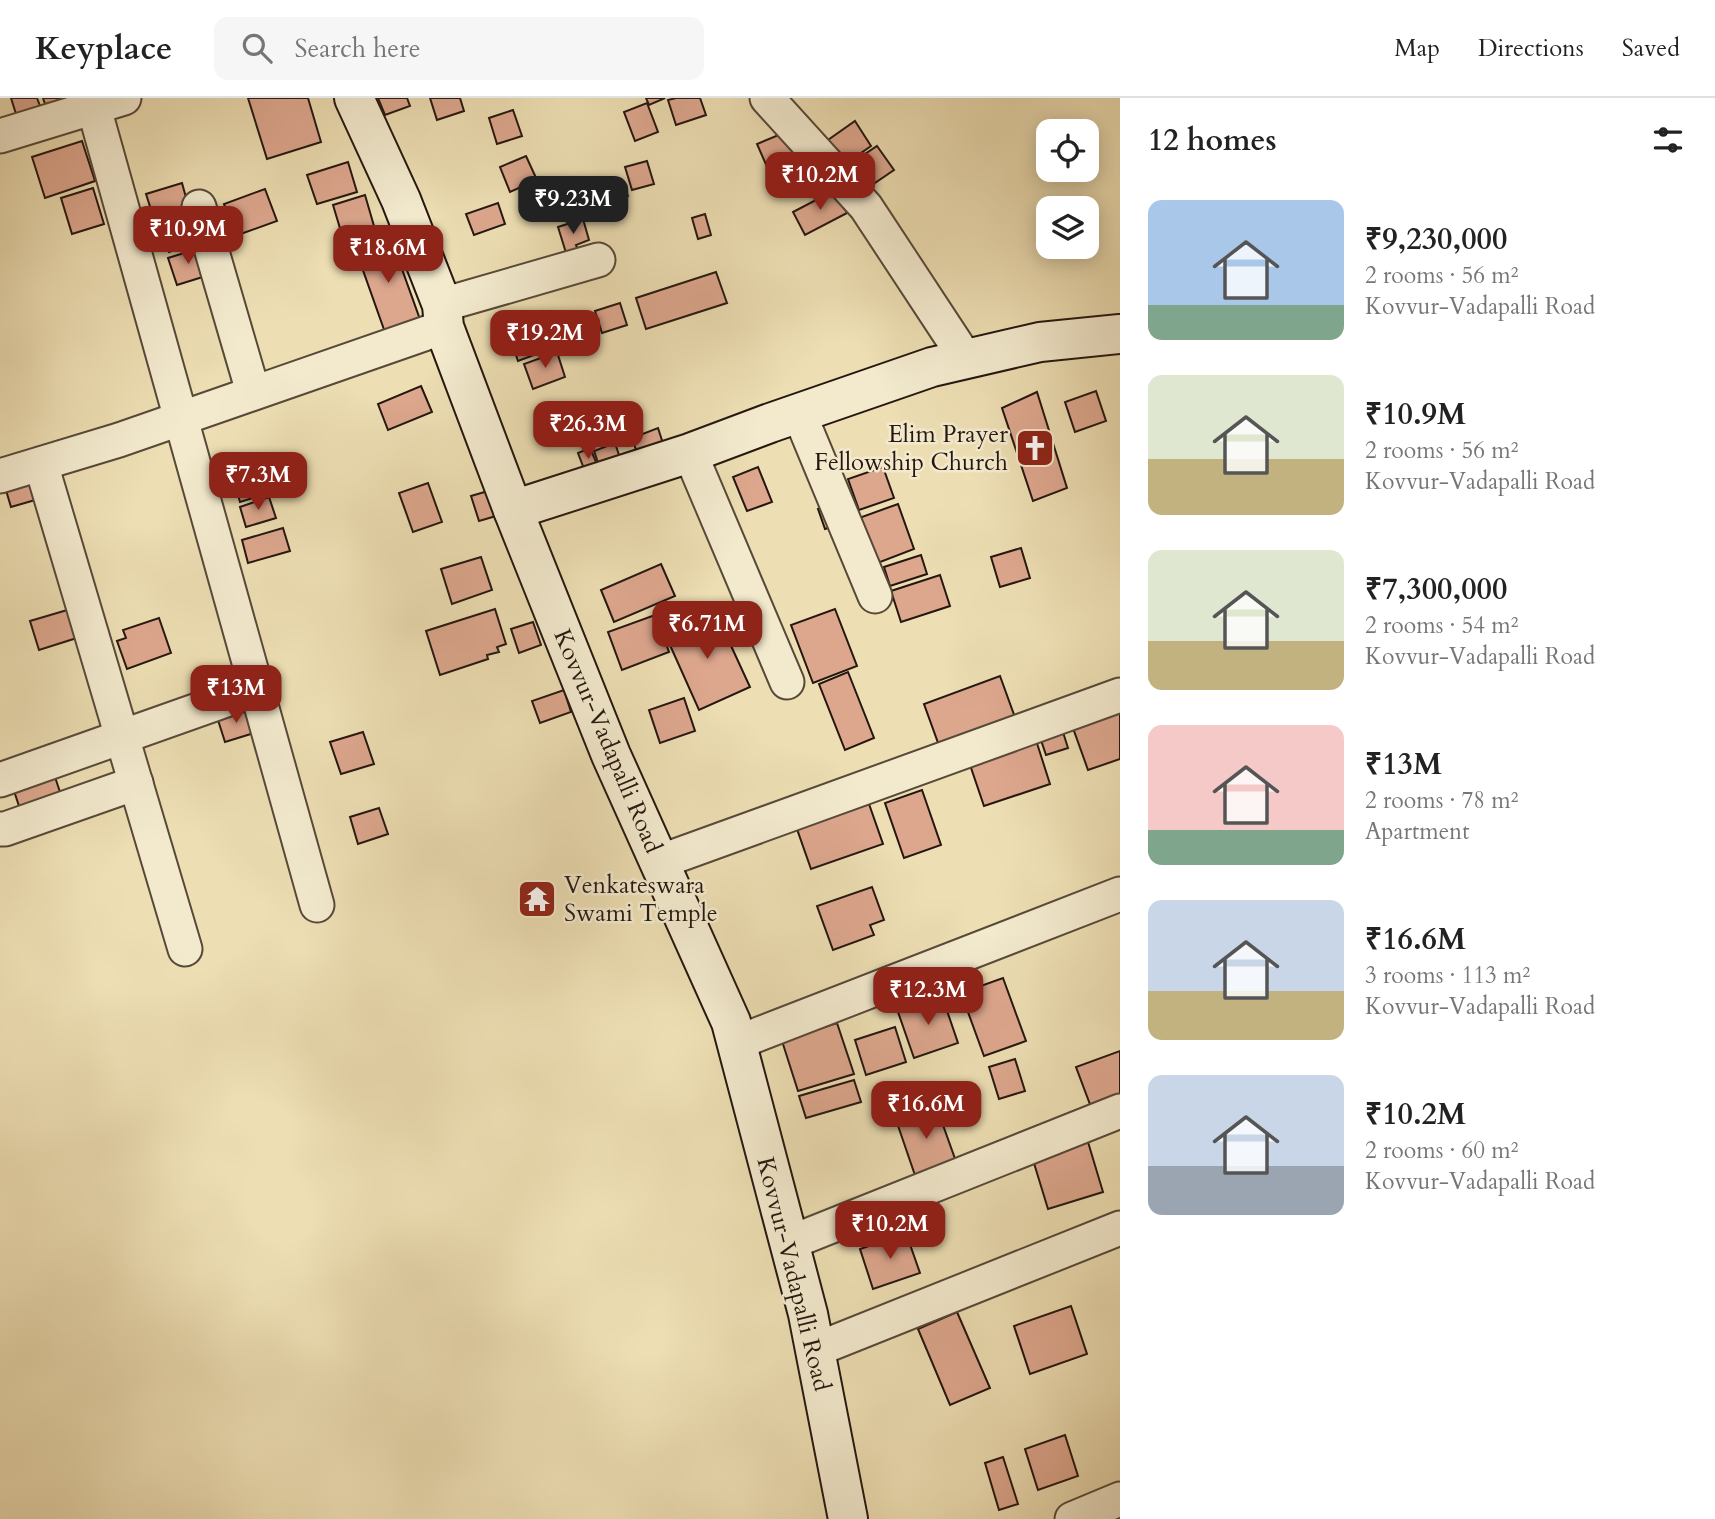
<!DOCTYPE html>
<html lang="en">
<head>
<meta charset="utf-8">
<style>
  :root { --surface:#fff; --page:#f6f6f6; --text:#222; --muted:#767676; --line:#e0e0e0; --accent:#8f2418 }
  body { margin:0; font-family:Cardo,serif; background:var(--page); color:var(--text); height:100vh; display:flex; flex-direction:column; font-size:26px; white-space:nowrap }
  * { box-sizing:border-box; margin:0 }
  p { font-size:23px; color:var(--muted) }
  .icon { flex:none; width:38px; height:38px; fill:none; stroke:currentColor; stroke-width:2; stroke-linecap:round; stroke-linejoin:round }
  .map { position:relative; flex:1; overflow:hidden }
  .side { display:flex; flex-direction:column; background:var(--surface); width:595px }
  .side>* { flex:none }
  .controls { position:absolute; left:1036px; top:21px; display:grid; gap:14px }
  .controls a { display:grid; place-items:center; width:63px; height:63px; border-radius:14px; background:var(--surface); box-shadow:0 4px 18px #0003; font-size:35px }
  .price { position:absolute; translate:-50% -60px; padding:0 16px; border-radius:14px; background:var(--accent); color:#fff; font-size:23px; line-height:46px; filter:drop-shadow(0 2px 4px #0008) }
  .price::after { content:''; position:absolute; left:50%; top:42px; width:21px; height:16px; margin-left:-10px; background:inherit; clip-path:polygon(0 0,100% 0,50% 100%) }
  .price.selected { background:#222; color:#fff }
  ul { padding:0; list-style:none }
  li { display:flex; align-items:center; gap:21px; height:175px; padding:0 28px }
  li span { display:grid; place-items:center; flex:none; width:196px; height:140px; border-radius:14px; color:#555 }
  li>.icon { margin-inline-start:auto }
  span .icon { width:84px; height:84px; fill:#fffc; stroke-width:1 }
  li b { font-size:30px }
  h2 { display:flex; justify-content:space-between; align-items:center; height:84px; padding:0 28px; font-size:30px }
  header { display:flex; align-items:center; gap:42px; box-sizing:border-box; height:98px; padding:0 35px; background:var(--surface); border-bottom:2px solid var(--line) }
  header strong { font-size:33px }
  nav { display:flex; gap:38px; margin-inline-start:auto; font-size:24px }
  .search { width:490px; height:63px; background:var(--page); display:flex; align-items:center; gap:18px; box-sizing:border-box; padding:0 24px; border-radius:14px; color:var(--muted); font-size:26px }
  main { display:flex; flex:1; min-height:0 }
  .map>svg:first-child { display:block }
  .building { fill:#dda78e; stroke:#251710; stroke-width:2 }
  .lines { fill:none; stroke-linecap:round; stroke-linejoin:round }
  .street-casing { stroke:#574939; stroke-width:37 }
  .secondary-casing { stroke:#251710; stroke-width:42 }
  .street { stroke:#f3eace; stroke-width:33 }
  .secondary { stroke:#f3eace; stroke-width:38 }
  .labels { text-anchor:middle; stroke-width:5; stroke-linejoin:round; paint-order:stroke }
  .poi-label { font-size:24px; fill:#251710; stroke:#f3eace; text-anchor:end }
  .street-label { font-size:24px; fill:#251710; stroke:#f3eace }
</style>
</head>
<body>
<header>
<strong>Keyplace</strong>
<div class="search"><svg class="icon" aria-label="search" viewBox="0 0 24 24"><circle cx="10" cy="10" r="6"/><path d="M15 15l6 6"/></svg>Search here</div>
<nav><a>Map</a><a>Directions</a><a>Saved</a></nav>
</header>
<main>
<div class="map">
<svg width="1120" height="1421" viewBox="0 0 1120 1421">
  <rect width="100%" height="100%" fill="#eddeb3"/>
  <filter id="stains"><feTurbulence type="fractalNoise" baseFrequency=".00286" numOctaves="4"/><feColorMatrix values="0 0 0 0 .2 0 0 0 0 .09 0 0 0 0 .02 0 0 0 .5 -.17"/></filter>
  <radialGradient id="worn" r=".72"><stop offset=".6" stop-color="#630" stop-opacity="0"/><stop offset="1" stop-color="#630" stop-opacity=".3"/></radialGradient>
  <g class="building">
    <path d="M11,0H37L40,8L16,16Z"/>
    <path d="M43,0H74L46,9Z"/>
    <path d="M248,0H308L321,44L267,61Z"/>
    <path d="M378,0H407L410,8L385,17Z"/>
    <path d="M430,0H460L464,13L437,22Z"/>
    <path d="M646,0H665L649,7Z"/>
    <path d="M676,0H700L706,17L676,27L668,2Z"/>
    <path d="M647,5L658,34L635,43L624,14Z"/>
    <path d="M513,12L522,38L497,46L489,20Z"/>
    <path d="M855,23L871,48L845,66L828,42Z"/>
    <path d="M793,31L803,55L768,71L757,46Z"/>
    <path d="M82,43L95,83L45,100L32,59Z"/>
    <path d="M877,48L894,72L863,93L846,69Z"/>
    <path d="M526,58L537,82L510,94L500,69Z"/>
    <path d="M647,63L654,86L632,92L625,69Z"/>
    <path d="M348,64L357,94L317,106L307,77Z"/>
    <path d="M621,81L628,98L609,105L603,88Z"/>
    <path d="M182,85L190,114L155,124L146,96Z"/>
    <path d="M93,90L104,126L72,136L61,100Z"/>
    <path d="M265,91L277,123L235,138L224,106Z"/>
    <path d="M835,92L847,115L805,137L793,114Z"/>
    <path d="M365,97L374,128L342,137L333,107Z"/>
    <path d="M498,105L505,126L474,137L466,116Z"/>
    <path d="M705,116L711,137L698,141L692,120Z"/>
    <path d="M583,121L589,142L576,147L579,154L567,158L558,129Z"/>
    <path d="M188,123L196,145L169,154L161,133Z"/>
    <path d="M389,135L422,227L387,240L354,147Z"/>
    <path d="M200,150L209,177L177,187L168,160Z"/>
    <path d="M716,174L727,205L646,231L636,200Z"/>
    <path d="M620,205L627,227L602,235L595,213Z"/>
    <path d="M542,222L553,250L518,263L508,234Z"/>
    <path d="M557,254L565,279L533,291L524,266Z"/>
    <path d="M421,288L432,314L388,332L378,306Z"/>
    <path d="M1096,293L1106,323L1075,334L1065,304Z"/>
    <path d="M1037,294L1067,390L1033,403L1002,310Z"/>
    <path d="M585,309L593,336L568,343L560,316Z"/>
    <path d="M658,330L668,361L642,370L632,340Z"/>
    <path d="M615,345L624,372L603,379L594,353Z"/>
    <path d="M590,350L599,371L586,376L578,355Z"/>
    <path d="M758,369L772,404L747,413L733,379Z"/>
    <path d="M883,369L894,400L859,412L848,381Z"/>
    <path d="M264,374L269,395L240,404L234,383Z"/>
    <path d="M36,380L42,400L11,409L5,389Z"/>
    <path d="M428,385L442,424L413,434L399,395Z"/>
    <path d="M488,393L496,418L479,423L471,398Z"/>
    <path d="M269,399L276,420L246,429L240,409Z"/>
    <path d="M898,406L914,451L875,466L859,420Z"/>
    <path d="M831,407L838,427L825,431L818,411Z"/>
    <path d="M283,430L290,453L248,465L242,442Z"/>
    <path d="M1021,450L1030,480L1000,489L991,459Z"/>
    <path d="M921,457L927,476L890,488L884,469Z"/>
    <path d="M481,459L492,492L452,506L441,471Z"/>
    <path d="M661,466L675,498L614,524L601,492Z"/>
    <path d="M940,477L950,508L901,524L891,493Z"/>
    <path d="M74,510L83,538L39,552L30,523Z"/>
    <path d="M495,511L506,546L497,549L499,554L487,557L488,561L440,577L426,533Z"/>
    <path d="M835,511L857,568L813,585L791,527Z"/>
    <path d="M715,513L750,589L699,612L665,536Z"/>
    <path d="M655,517L669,554L622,572L608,534Z"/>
    <path d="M159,520L171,555L127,571L117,543L126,540L123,532Z"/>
    <path d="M533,524L541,547L519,555L511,531Z"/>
    <path d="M848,574L874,640L845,652L819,586Z"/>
    <path d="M1000,578L1017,625L941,653L924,606Z"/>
    <path d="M564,592L571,614L540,625L532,603Z"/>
    <path d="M684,600L695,633L660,645L649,612Z"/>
    <path d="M246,610L254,635L225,644L217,619Z"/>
    <path d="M1120,614V661L1088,672L1073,630Z"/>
    <path d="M1062,631L1068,650L1046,657L1040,639Z"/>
    <path d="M363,634L374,666L341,676L330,644Z"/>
    <path d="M1035,639L1050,686L984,708L968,661Z"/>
    <path d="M53,673L62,700L21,714L12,687Z"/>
    <path d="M922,692L941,747L904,760L885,705Z"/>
    <path d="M869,706L883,746L811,771L797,731Z"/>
    <path d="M379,710L388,736L358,746L350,719Z"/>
    <path d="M872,789L884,822L870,827L874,837L833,852L817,808Z"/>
    <path d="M1003,880L1026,943L984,958L961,895Z"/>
    <path d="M942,898L958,945L914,960L898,914Z"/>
    <path d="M837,925L854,976L798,993L782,943Z"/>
    <path d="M895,929L906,964L866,977L855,942Z"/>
    <path d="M1120,953V1007L1094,1017L1076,969Z"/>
    <path d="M1015,961L1025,993L999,1001L989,969Z"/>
    <path d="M854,982L861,1004L806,1020L799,998Z"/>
    <path d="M933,999L959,1072L918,1086L893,1013Z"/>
    <path d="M1088,1044L1103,1094L1048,1111L1033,1062Z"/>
    <path d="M906,1135L920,1175L873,1191L860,1151Z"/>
    <path d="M1071,1208L1087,1256L1030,1276L1014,1228Z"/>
    <path d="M957,1214L990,1290L950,1307L918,1231Z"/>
    <path d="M1065,1337L1078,1378L1038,1392L1025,1351Z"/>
    <path d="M1003,1359L1018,1406L999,1412L985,1365Z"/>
  </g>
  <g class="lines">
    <g class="street-casing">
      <g id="street">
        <path d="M767,0L866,109L966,261"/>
        <path d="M94,10L317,807"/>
        <path d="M0,38L124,0"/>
        <path d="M199,109L253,294"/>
        <path d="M442,207L598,162"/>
        <path d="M799,315L875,498"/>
        <path d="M690,355L787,584"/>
        <path d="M41,366L185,851"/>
        <path d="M0,378L119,342L444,229"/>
        <path d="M0,682L257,591"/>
        <path d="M0,731H5L136,685"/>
        <path d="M659,764L1120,597"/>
        <path d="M736,945L1120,796"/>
        <path d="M789,1145L1120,1013"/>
        <path d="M815,1252L1120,1130"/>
        <path d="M1072,1421L1120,1401"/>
      </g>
    </g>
    <g class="secondary-casing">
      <g id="secondary">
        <path d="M354,0L401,102L442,207L444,229L513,412L611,657L731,924L808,1216L848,1421"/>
        <path d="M513,412L690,355L770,325L932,269L1040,244L1120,236"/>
      </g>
    </g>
    <use href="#street" class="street"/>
    <use href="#secondary" class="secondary"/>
  </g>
  <defs>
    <g id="church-square" transform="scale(2.0125)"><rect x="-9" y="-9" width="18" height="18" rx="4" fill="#8f2418" stroke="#f3eace"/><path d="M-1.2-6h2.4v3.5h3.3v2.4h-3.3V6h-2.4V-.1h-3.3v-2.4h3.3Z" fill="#fff"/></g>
    <g id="temple-square" transform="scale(2.0125)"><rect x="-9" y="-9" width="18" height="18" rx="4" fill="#8f2418" stroke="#f3eace"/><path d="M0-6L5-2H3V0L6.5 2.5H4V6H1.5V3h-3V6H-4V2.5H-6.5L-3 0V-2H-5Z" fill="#fff"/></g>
  </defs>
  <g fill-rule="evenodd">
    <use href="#church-square" x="1035" y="350"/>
    <use href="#temple-square" x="537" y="801"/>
  </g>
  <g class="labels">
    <g class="poi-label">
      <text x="1008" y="344">Elim Prayer<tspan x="1008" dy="28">Fellowship Church</tspan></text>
      <text x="564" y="795" text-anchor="start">Venkateswara<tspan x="564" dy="28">Swami Temple</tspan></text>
    </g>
    <g class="street-label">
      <text transform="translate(608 643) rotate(67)" y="8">Kovvur-Vadapalli Road</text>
      <text transform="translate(794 1176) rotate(76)" y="8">Kovvur-Vadapalli Road</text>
    </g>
  </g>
  <rect width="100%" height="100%" filter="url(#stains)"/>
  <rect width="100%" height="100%" fill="url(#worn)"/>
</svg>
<div class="controls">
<a><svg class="icon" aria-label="locate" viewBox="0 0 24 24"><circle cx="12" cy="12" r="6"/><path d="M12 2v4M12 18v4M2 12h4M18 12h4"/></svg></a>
<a><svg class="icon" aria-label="layers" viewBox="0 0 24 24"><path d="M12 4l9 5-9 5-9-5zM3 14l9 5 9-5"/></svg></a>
</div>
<b class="price" style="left:820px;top:114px">₹10.2M</b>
<b class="price selected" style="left:573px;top:138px">₹9.23M</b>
<b class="price" style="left:188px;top:168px">₹10.9M</b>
<b class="price" style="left:388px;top:187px">₹18.6M</b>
<b class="price" style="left:545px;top:272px">₹19.2M</b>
<b class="price" style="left:588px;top:363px">₹26.3M</b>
<b class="price" style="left:258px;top:414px">₹7.3M</b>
<b class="price" style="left:707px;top:563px">₹6.71M</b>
<b class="price" style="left:236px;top:627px">₹13M</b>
<b class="price" style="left:928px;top:929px">₹12.3M</b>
<b class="price" style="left:926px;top:1043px">₹16.6M</b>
<b class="price" style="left:890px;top:1163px">₹10.2M</b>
</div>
<section class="side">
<h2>12 homes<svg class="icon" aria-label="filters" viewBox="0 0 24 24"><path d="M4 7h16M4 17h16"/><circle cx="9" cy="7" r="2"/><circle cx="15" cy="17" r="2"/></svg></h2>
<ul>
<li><span style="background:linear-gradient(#a9c7e8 75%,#7fa58c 0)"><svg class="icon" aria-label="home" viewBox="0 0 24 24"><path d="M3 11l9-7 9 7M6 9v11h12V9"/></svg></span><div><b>₹9,230,000</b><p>2 rooms · 56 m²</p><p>Kovvur-Vadapalli Road</p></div></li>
<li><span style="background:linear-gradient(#dfe7d0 60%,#c2b280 0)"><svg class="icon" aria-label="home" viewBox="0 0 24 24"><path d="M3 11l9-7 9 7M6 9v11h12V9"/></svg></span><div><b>₹10.9M</b><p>2 rooms · 56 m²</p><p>Kovvur-Vadapalli Road</p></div></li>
<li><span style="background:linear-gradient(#dfe7d0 65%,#c2b280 0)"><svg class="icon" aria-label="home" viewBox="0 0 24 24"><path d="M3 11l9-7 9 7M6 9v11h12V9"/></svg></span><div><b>₹7,300,000</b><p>2 rooms · 54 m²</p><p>Kovvur-Vadapalli Road</p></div></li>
<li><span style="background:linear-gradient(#f6c9c9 75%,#7fa58c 0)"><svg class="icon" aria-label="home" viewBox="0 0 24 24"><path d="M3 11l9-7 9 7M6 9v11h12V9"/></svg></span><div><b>₹13M</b><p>2 rooms · 78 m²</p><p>Apartment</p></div></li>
<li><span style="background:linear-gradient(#c9d6e8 65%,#c2b280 0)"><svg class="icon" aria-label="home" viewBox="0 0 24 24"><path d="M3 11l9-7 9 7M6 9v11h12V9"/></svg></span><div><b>₹16.6M</b><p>3 rooms · 113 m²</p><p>Kovvur-Vadapalli Road</p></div></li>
<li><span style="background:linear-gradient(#c9d6e8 65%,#9aa5b1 0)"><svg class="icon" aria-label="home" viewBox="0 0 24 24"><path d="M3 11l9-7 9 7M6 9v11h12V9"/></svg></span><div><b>₹10.2M</b><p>2 rooms · 60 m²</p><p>Kovvur-Vadapalli Road</p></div></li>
</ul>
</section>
</main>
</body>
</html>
